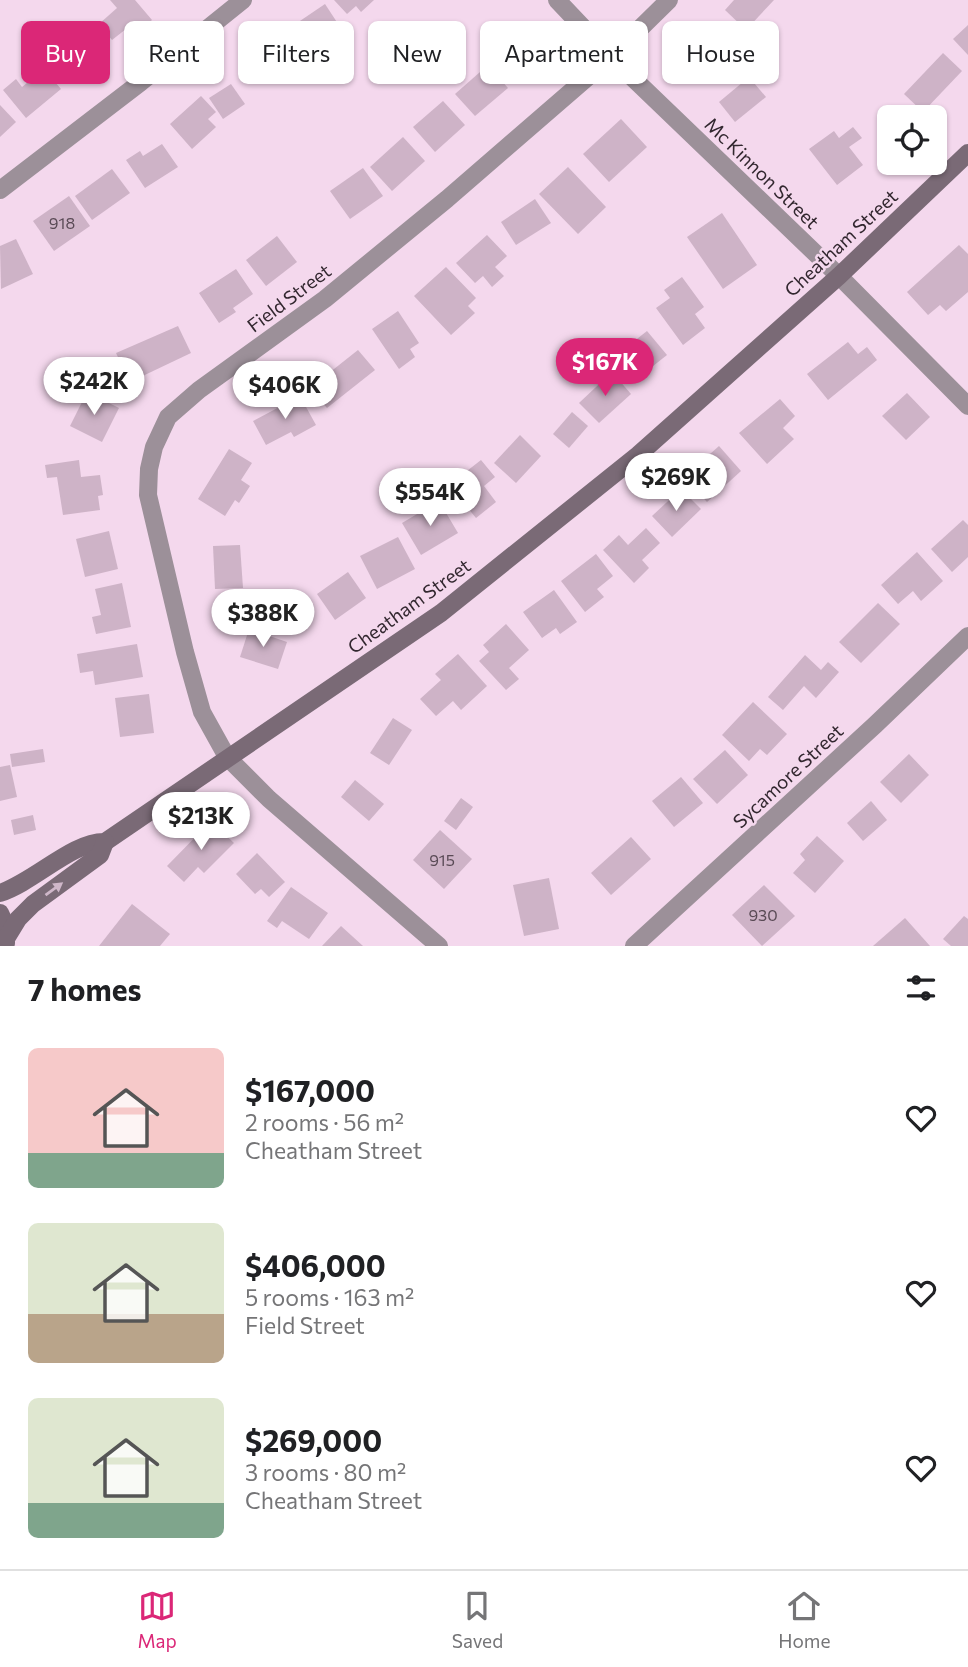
<!DOCTYPE html>
<html lang="en">
<head>
<meta charset="utf-8">
<style>
  :root { --surface:#fff; --page:#f2f2f2; --text:#202124; --muted:#757577; --line:#e0e0e0; --accent:#db2777 }
  body { margin:0; font-family:Commissioner,sans-serif; background:var(--page); color:var(--text); height:100vh; display:flex; flex-direction:column; font-size:26px; white-space:nowrap }
  * { box-sizing:border-box; margin:0 }
  p { font-size:23px; color:var(--muted) }
  .icon { flex:none; width:38px; height:38px; fill:none; stroke:currentColor; stroke-width:2; stroke-linecap:round; stroke-linejoin:round }
  .map { position:relative; height:946px; overflow:hidden }
  .panel { display:flex; flex-direction:column; background:var(--surface); flex:1 }
  .panel>* { flex:none }
  .top-card { position:absolute; left:21px; top:21px; width:928px; height:63px; display:flex; gap:14px }
  .buttons { position:absolute; left:877px; top:105px; display:grid; gap:14px }
  .buttons a { display:grid; place-items:center; width:70px; height:70px; border-radius:10px; background:var(--surface); box-shadow:0 2px 5px #0004; font-size:35px }
  .price { position:absolute; translate:-50% -60px; padding:0 16px; border-radius:24px; background:#fff; color:#222; font-size:23px; line-height:46px; filter:drop-shadow(0 2px 4px #0008) }
  .price::after { content:''; position:absolute; left:50%; top:42px; width:21px; height:16px; margin-left:-10px; background:inherit; clip-path:polygon(0 0,100% 0,50% 100%) }
  .price.current { background:var(--accent); color:#fff }
  ul { padding:0; list-style:none }
  li { display:flex; align-items:center; gap:21px; height:175px; padding:0 28px }
  li span { display:grid; place-items:center; flex:none; width:196px; height:140px; border-radius:10px; color:#555 }
  li>.icon { margin-inline-start:auto }
  span .icon { width:84px; height:84px; fill:#fffc; stroke-width:1 }
  li b { font-size:30px }
  h2 { display:flex; justify-content:space-between; align-items:center; height:84px; padding:0 28px; font-size:30px }
  .tag { padding:0 24px; border-radius:10px; background:var(--surface); box-shadow:0 2px 5px #0004; font-size:24px; line-height:63px }
  .tag.current { background:var(--accent); color:#fff }
  .tabs { display:flex; justify-content:space-around; align-items:center; height:98px; border-top:2px solid var(--line); background:var(--surface); font-size:19px; color:var(--muted) }
  .tabs a { display:grid; justify-items:center; gap:4px }
  .tabs .current { color:var(--accent) }
  .map>svg:first-child { display:block }
  .building { fill:#ceb3c7 }
  .lines { fill:none; stroke-linecap:round; stroke-linejoin:round }
  .street { stroke:#9c9099; stroke-width:18 }
  .secondary { stroke:#7a6a76; stroke-width:18 }
  .oneway { fill:#cfb7c9 }
  .labels { text-anchor:middle; stroke-width:5; stroke-linejoin:round; paint-order:stroke }
  .number-label { font-size:16px; fill:#594a55 }
  .street-label { font-size:19px; fill:#32272f; stroke:#f4d8ed }
</style>
</head>
<body>
<div class="map">
<svg width="968" height="946" viewBox="0 0 968 946">
  <rect width="100%" height="100%" fill="#f4d8ed"/>
  <g class="building">
    <path d="M110,0H135L152,20L132,37L126,29L112,40L99,24L117,8Z"/>
    <path d="M334,0H374L361,12L356,6L347,14Z"/>
    <path d="M734,0H774L746,30L725,10Z"/>
    <path d="M325,4L348,39L317,59L294,25Z"/>
    <path d="M526,21L550,47L517,77L500,58L494,64L481,50L495,36L502,43Z"/>
    <path d="M713,22L738,45L718,66L713,61L694,81L675,63Z"/>
    <path d="M968,25V55L953,39Z"/>
    <path d="M85,31L106,55L74,84L53,60Z"/>
    <path d="M943,53L962,71L923,112L904,94Z"/>
    <path d="M488,65L508,88L475,116L455,94Z"/>
    <path d="M44,69L61,89L26,118L3,90L16,79L22,87Z"/>
    <path d="M749,77L766,97L735,122L719,102Z"/>
    <path d="M231,84L245,104L223,119L209,98Z"/>
    <path d="M201,96L216,112L208,119L216,127L192,149L170,124Z"/>
    <path d="M443,101L465,125L435,152L413,127Z"/>
    <path d="M0,105L16,122L0,137Z"/>
    <path d="M621,119L647,147L609,182L583,154Z"/>
    <path d="M853,127L862,138L849,147L863,165L837,185L809,149L834,131L839,138Z"/>
    <path d="M403,137L425,161L392,191L370,167Z"/>
    <path d="M162,144L178,167L145,188L126,160L140,151L143,156Z"/>
    <path d="M568,167L606,207L578,234L539,194Z"/>
    <path d="M363,168L383,196L350,219L330,191Z"/>
    <path d="M112,169L130,193L92,220L75,196Z"/>
    <path d="M69,196L90,226L54,251L33,221Z"/>
    <path d="M535,199L551,223L516,245L501,222Z"/>
    <path d="M722,213L757,265L723,289L687,237Z"/>
    <path d="M487,235L507,256L495,267L504,276L492,287L483,276L475,283L456,263Z"/>
    <path d="M277,236L297,262L266,286L246,260Z"/>
    <path d="M16,239L33,274L1,289L0,246Z"/>
    <path d="M959,245L968,254V292L946,311L940,305L928,315L907,292Z"/>
    <path d="M446,267L476,298L468,306L475,313L451,335L414,296Z"/>
    <path d="M236,269L253,294L233,308L236,312L219,323L199,293Z"/>
    <path d="M682,277L704,307L695,314L705,328L683,345L656,308L670,298L664,290Z"/>
    <path d="M398,311L419,343L410,349L415,357L399,369L372,329Z"/>
    <path d="M178,326L191,353L130,382L116,353Z"/>
    <path d="M647,331L667,355L634,381L614,357Z"/>
    <path d="M848,342L858,354L867,347L877,360L828,400L807,374Z"/>
    <path d="M358,350L375,370L327,408L310,388Z"/>
    <path d="M612,372L631,394L599,423L579,403Z"/>
    <path d="M87,392L119,408L102,442L70,426Z"/>
    <path d="M907,393L930,417L906,440L882,416Z"/>
    <path d="M300,396L316,425L294,437L291,432L266,445L253,421Z"/>
    <path d="M780,399L795,416L783,428L794,439L767,464L739,433Z"/>
    <path d="M572,412L588,426L569,448L553,434Z"/>
    <path d="M520,435L541,456L516,483L494,463Z"/>
    <path d="M719,446L741,471L707,502L684,477Z"/>
    <path d="M229,449L252,463L241,480L250,486L239,503L235,500L225,516L198,499Z"/>
    <path d="M79,460L81,477L100,475L103,495L98,496L100,510L63,515L57,477L47,478L45,465Z"/>
    <path d="M481,460L495,477L484,486L496,502L476,518L449,485Z"/>
    <path d="M681,489L701,509L672,537L652,516Z"/>
    <path d="M439,501L458,533L421,555L402,523Z"/>
    <path d="M963,520L968,525V557L952,572L931,549Z"/>
    <path d="M646,528L660,543L642,560L649,568L634,583L603,550L619,535L628,545Z"/>
    <path d="M109,531L118,569L85,577L76,539Z"/>
    <path d="M398,537L415,569L377,589L360,556Z"/>
    <path d="M240,545L243,588L215,589L213,546Z"/>
    <path d="M917,552L943,581L921,601L913,591L898,604L881,585Z"/>
    <path d="M596,554L613,576L597,589L604,597L585,612L561,581Z"/>
    <path d="M348,572L366,598L335,620L317,594Z"/>
    <path d="M122,583L131,627L96,634L92,617L101,615L95,589Z"/>
    <path d="M554,590L577,622L560,634L556,628L542,638L523,612Z"/>
    <path d="M878,603L900,624L861,663L839,642Z"/>
    <path d="M506,624L529,650L509,668L519,679L506,690L479,661L489,652L483,645Z"/>
    <path d="M249,629L287,642L278,669L240,657Z"/>
    <path d="M137,644L143,677L95,685L93,671L80,673L77,654Z"/>
    <path d="M458,654L487,686L461,710L453,701L436,716L420,699L441,680L435,674Z"/>
    <path d="M805,655L821,670L828,662L839,672L816,698L804,686L783,710L768,697Z"/>
    <path d="M149,694L154,733L120,737L115,698Z"/>
    <path d="M753,702L787,734L767,755L760,749L749,761L722,735Z"/>
    <path d="M393,718L412,730L389,765L370,753Z"/>
    <path d="M43,749L45,762L12,767L10,754Z"/>
    <path d="M725,750L748,775L717,804L693,779Z"/>
    <path d="M909,754L929,775L901,803L880,782Z"/>
    <path d="M10,765L17,797L0,801V767Z"/>
    <path d="M681,777L703,803L674,827L652,801Z"/>
    <path d="M355,780L384,804L369,821L341,797Z"/>
    <path d="M461,798L473,807L456,830L444,821Z"/>
    <path d="M871,801L887,820L863,841L847,823Z"/>
    <path d="M33,815L36,830L14,835L11,820Z"/>
    <path d="M211,821L234,843L204,873L198,867L184,882L167,866Z"/>
    <path d="M440,830L472,859L444,889L413,860Z"/>
    <path d="M817,836L844,861L815,893L793,873L805,860L800,854Z"/>
    <path d="M631,837L651,859L611,895L591,873Z"/>
    <path d="M257,853L285,882L269,897L261,889L255,894L236,874Z"/>
    <path d="M549,878L559,929L524,936L513,885Z"/>
    <path d="M764,885L795,916L762,946L732,915Z"/>
    <path d="M291,887L328,913L309,939L282,921L277,928L267,921Z"/>
    <path d="M132,904L170,934L160,946H99Z"/>
    <path d="M964,916L968,919V946H951L943,939Z"/>
    <path d="M905,918L930,946H873Z"/>
    <path d="M341,926L363,946H322Z"/>
  </g>
  <g class="lines">
    <g class="street">
      <path d="M557,0L611,57L839,276L968,406"/>
      <path d="M0,190L141,82L243,0"/>
      <path d="M439,946L269,799L227,757L202,712L185,652L148,495L149,469L154,447L168,417L199,390L325,299L447,199L611,57L669,0"/>
      <path d="M634,946L875,725L968,636"/>
    </g>
    <g class="secondary">
      <path d="M0,893C34,882 73,841 105,842L441,613L638,455L839,276L968,153"/>
      <path d="M0,913L5,924L6,943"/>
      <path d="M7,937L18,919L33,904L100,855L105,842"/>
    </g>
  </g>
  <defs><path id="oneway-solid" d="M-6-.8H1V-3.2L6.5 0L1 3.2V.8H-6Z" transform="scale(1.75)"/></defs>
  <use class="oneway" href="#oneway-solid" transform="translate(54 889) rotate(-36)"/>
  <g class="labels">
    <g class="number-label">
      <text x="62" y="229">918</text>
      <text x="442" y="866">915</text>
      <text x="763" y="921">930</text>
    </g>
    <g class="street-label">
      <text transform="translate(762 173) rotate(44)" y="7">Mc Kinnon Street</text>
      <text transform="translate(841 243) rotate(-43)" y="7">Cheatham Street</text>
      <text transform="translate(289 298) rotate(-37)" y="7">Field Street</text>
      <text transform="translate(409 606) rotate(-36)" y="7">Cheatham Street</text>
      <text transform="translate(788 776) rotate(-43)" y="7">Sycamore Street</text>
    </g>
  </g>
</svg>
<div class="buttons">
<a><svg class="icon" aria-label="locate" viewBox="0 0 24 24"><circle cx="12" cy="12" r="6"/><path d="M12 2v4M12 18v4M2 12h4M18 12h4"/></svg></a>
</div>
<b class="price current" style="left:605px;top:398px">$167K</b>
<b class="price" style="left:94px;top:417px">$242K</b>
<b class="price" style="left:285px;top:421px">$406K</b>
<b class="price" style="left:676px;top:513px">$269K</b>
<b class="price" style="left:430px;top:528px">$554K</b>
<b class="price" style="left:263px;top:649px">$388K</b>
<b class="price" style="left:201px;top:852px">$213K</b>
<div class="top-card">
<a class="tag current">Buy</a>
<a class="tag">Rent</a>
<a class="tag">Filters</a>
<a class="tag">New</a>
<a class="tag">Apartment</a>
<a class="tag">House</a>
</div>
</div>
<section class="panel">
<h2>7 homes<svg class="icon" aria-label="filters" viewBox="0 0 24 24"><path d="M4 7h16M4 17h16"/><circle cx="9" cy="7" r="2"/><circle cx="15" cy="17" r="2"/></svg></h2>
<ul>
<li><span style="background:linear-gradient(#f6c9c9 75%,#7fa58c 0)"><svg class="icon" aria-label="home" viewBox="0 0 24 24"><path d="M3 11l9-7 9 7M6 9v11h12V9"/></svg></span><div><b>$167,000</b><p>2 rooms · 56 m²</p><p>Cheatham Street</p></div><svg class="icon" aria-label="heart" viewBox="0 0 24 24"><path d="M12 20l-8-8c-3-5 5-10 8-4 3-6 11-1 8 4z"/></svg></li>
<li><span style="background:linear-gradient(#dfe7d0 65%,#b9a48a 0)"><svg class="icon" aria-label="home" viewBox="0 0 24 24"><path d="M3 11l9-7 9 7M6 9v11h12V9"/></svg></span><div><b>$406,000</b><p>5 rooms · 163 m²</p><p>Field Street</p></div><svg class="icon" aria-label="heart" viewBox="0 0 24 24"><path d="M12 20l-8-8c-3-5 5-10 8-4 3-6 11-1 8 4z"/></svg></li>
<li><span style="background:linear-gradient(#dfe7d0 75%,#7fa58c 0)"><svg class="icon" aria-label="home" viewBox="0 0 24 24"><path d="M3 11l9-7 9 7M6 9v11h12V9"/></svg></span><div><b>$269,000</b><p>3 rooms · 80 m²</p><p>Cheatham Street</p></div><svg class="icon" aria-label="heart" viewBox="0 0 24 24"><path d="M12 20l-8-8c-3-5 5-10 8-4 3-6 11-1 8 4z"/></svg></li>
</ul>
</section>
<nav class="tabs">
<a class="current"><svg class="icon" aria-label="map" viewBox="0 0 24 24"><path d="M3 6l6-2 6 2 6-2v14l-6 2-6-2-6 2zM9 4v14M15 6v14"/></svg>Map</a>
<a><svg class="icon" aria-label="saved" viewBox="0 0 24 24"><path d="M7 4h10v16l-5-4-5 4z"/></svg>Saved</a>
<a><svg class="icon" aria-label="home" viewBox="0 0 24 24"><path d="M3 11l9-7 9 7M6 9v11h12V9"/></svg>Home</a>
</nav>
</body>
</html>
